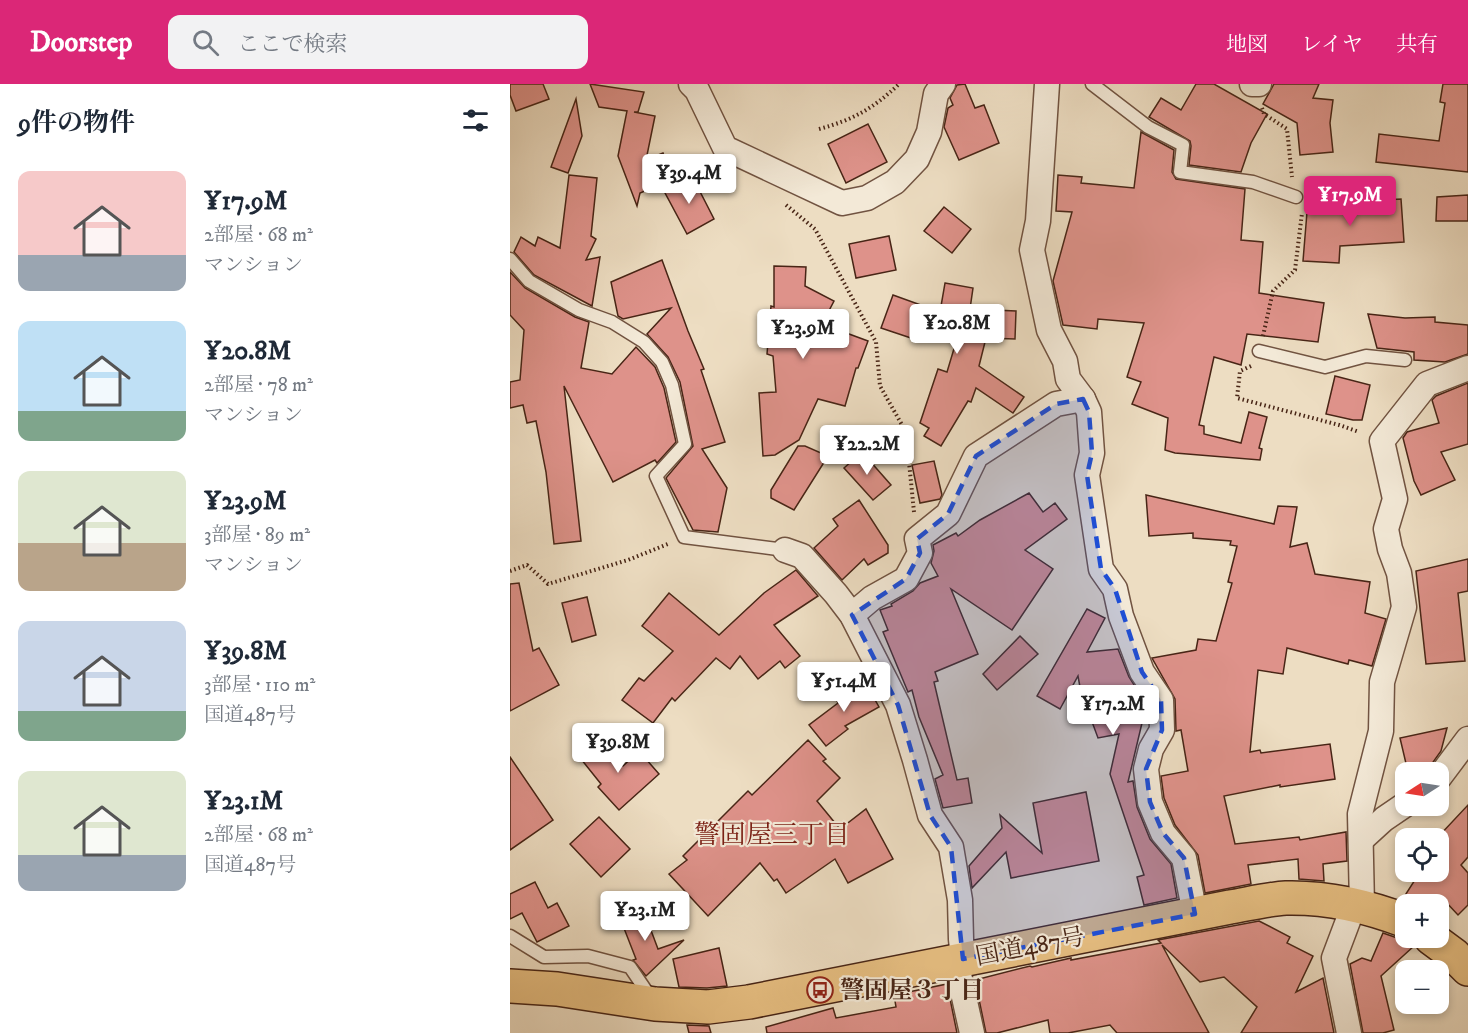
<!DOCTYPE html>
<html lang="ja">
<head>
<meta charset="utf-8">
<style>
  :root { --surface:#fff; --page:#f2f2f3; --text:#1f2937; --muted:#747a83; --accent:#db2777 }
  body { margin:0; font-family:"IM FELL DW Pica","Noto Serif JP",serif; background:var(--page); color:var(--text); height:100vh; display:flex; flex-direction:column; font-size:22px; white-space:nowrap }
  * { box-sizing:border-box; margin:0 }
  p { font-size:20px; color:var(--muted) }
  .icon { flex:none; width:33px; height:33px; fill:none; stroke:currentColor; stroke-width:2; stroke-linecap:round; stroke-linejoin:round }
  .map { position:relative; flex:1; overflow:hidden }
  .details { display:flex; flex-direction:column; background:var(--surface); width:510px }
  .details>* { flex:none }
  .needle { width:39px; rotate:258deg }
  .controls { position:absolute; left:885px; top:678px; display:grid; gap:12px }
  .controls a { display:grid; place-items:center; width:54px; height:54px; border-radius:12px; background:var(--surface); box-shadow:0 3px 9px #0003; font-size:30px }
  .price { position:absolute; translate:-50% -51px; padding:0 14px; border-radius:6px; background:#fff; color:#222; font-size:20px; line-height:39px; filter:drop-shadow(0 2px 3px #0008) }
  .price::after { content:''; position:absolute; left:50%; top:36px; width:18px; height:14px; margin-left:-9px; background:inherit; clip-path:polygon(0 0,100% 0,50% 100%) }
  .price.active { background:var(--accent); color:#fff }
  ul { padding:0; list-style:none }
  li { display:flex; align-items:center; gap:18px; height:150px; padding:0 18px }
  li span { display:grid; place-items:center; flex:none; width:168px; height:120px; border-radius:12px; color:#555 }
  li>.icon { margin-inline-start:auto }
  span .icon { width:72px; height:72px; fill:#fffc; stroke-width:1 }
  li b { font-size:26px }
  h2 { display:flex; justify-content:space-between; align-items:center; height:72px; padding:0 18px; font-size:26px }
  header { display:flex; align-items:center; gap:36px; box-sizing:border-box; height:84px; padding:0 30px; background:var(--accent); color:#fff }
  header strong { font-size:28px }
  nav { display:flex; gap:33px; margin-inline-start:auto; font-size:21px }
  .search { width:420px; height:54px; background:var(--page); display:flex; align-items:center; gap:15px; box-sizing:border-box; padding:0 21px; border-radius:12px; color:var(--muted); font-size:22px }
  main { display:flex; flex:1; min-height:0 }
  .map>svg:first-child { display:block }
  .building { fill:#de928a; stroke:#482516; stroke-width:1.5 }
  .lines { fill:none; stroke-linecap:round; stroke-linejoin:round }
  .service-casing { stroke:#715341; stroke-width:15 }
  .minor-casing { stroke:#715341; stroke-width:27 }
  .trunk-casing { stroke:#482516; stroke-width:36 }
  .path { stroke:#482516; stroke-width:4; stroke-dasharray:1.5 3; stroke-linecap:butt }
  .service { stroke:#f3e9d7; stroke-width:12 }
  .minor { stroke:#f3e9d7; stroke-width:24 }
  .trunk { stroke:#e6be81; stroke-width:33 }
  .marked { fill:#1d4ed8; fill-opacity:0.2; stroke:#1d4ed8; stroke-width:4.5; stroke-dasharray:12 8; stroke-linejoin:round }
  .labels { text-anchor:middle; stroke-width:4.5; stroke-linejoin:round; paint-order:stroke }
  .street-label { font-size:24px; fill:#482516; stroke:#f3e9d7 }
  .poi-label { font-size:24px; font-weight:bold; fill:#482516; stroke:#f3e9d7; text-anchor:start }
  .neighbourhood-label { font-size:26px; fill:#7a1f14; stroke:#f3e9d7 }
</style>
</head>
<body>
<header>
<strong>Doorstep</strong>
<div class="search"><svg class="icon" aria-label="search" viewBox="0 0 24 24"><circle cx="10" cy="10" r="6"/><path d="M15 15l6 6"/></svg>ここで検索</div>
<nav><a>地図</a><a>レイヤ</a><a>共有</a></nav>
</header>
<main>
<section class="details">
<h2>9件の物件<svg class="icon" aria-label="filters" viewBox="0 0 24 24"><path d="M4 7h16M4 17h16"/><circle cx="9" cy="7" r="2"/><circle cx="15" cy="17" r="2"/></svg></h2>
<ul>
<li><span style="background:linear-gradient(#f6c9c9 70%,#9aa5b1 0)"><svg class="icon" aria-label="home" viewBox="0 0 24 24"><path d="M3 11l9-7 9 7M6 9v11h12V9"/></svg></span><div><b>¥17.9M</b><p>2部屋 · 68 m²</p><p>マンション</p></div></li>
<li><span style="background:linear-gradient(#bfe0f5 75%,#7fa58c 0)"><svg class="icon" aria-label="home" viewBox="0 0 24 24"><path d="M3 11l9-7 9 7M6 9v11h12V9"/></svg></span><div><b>¥20.8M</b><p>2部屋 · 78 m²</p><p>マンション</p></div></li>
<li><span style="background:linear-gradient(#dfe7d0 60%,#b9a48a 0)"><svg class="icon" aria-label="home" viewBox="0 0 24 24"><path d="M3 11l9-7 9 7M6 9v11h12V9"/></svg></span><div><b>¥23.9M</b><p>3部屋 · 89 m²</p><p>マンション</p></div></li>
<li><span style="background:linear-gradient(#c9d6e8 75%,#7fa58c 0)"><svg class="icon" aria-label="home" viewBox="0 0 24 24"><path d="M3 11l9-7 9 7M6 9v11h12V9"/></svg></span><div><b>¥39.8M</b><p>3部屋 · 110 m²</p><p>国道487号</p></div></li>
<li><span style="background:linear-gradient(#dfe7d0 70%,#9aa5b1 0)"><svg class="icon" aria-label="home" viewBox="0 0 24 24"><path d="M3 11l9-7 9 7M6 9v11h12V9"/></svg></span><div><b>¥23.1M</b><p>2部屋 · 68 m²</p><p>国道487号</p></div></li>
</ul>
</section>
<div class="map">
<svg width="958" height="949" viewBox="0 0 958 949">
  <rect width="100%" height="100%" fill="#edddc2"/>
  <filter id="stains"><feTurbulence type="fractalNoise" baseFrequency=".00333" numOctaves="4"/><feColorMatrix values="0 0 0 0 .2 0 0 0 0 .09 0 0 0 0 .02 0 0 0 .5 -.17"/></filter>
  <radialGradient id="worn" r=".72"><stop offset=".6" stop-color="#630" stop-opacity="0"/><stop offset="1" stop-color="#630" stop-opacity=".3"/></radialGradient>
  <g class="building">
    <path d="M0,0H33L39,15L6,27L0,11Z"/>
    <path d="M80,0L134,8L128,28H124L145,32L136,76L153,69L163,95L130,109L127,122L108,72L117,27L89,23Z"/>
    <path d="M455,0L465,24L474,21L489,59L449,76L434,43L438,24L443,21L440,14L447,1Z"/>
    <path d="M686,0H704L757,30L741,59L731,88L679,81L681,62L680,57L639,33L651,14L671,26Z"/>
    <path d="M764,0H809L803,14L823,16L820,39L823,68L790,71L787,39L753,20Z"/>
    <path d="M933,0H958V88L866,78L869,50L929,57L935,19L930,18Z"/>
    <path d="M66,15L72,52L58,89L41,83Z"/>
    <path d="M358,40L377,78L336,99L318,60Z"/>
    <path d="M631,48L664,66L662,88L666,95L735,105L731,156L753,158L749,209L814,219L808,258L737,250L731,281L704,273L689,341L694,342V350L731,359L739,328L757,333L749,364L752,365L750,376L665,369L655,366L658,334L622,320L631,298L617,293L634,239L588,235L587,245L553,241L543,197L562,128L546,127L548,91L572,93L571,99L624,104Z"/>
    <path d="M59,91L87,94L81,152L86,155L76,176L90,173L82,222L24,191L4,168L11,153L25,162L28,153L50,164Z"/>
    <path d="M182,92L204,135L177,150L154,107Z"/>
    <path d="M958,111V137H926L927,113Z"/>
    <path d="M891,115L894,158L830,162L829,179L793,177L798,116L854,121V117Z"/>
    <path d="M434,123L461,145L442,169L414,147Z"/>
    <path d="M379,152L386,186L346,194L339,160Z"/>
    <path d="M152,176L178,247L194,285L191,286L215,358L192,365L217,404L208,448L183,446L156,394L183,362L170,298L158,273L137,250L161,224L113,235L108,232L101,198Z"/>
    <path d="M264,182L296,183L295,202L324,217L312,240L358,257L348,284H346L335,322L308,315L289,356L265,371L253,372L249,309L266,308L263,272L257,270L261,222L264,223Z"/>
    <path d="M0,188L15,204L65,233L79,238L71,284L102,290L126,263L145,283L154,304L166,358L147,379L145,376L103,398L54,302L71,457L44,460L36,388L26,337L17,339L13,321L0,324V298L10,296L14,246L0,231Z"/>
    <path d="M435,199L463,204L460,225L506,227L505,255L476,254L469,282L514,313L503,329L466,304L461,318L458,317L431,362L414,352L419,344L410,339L428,285L437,288L449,248L406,241L401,254L371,244L383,211L430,228Z"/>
    <path d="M858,230L895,234L925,233V238L958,241V270L935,278L904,276V268L867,264Z"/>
    <path d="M825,292L860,301L852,336H843L816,330Z"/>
    <path d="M958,299V360L931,368L945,396L911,411L904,397L893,354L897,348L929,339L922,316L926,312Z"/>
    <path d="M288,362H295L318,372L284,426L261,414V406Z"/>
    <path d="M352,368L381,401L363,416L334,384Z"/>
    <path d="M424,377L432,411L430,415L410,419L402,381Z"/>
    <path d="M519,409L533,428L545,419L557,435L515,466L543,485L502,546L441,505L468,570L425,588L428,597L424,598L447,696L458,694L462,719L433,724L425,695L433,691L409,633L402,606L398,608L373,548L378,546L370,526L382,522L381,520L403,507L410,499L428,492L421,479L424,467L423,461L446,449L448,452L470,436Z"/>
    <path d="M636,411L764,440L768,422L787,423L780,463L797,459L805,490L860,498L855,529L876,535L862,582L839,576L838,580L777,564L773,590L748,586L740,668L750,666L751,669L820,660L825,695L770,703V701L714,712L725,760L789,753L790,756L836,748L837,777L813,780L814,797L789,795L788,775L738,781L741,800L695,809L688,771L665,741L654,714L651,692L678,687L671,646L666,647L665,615L642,574L686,566L688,555L706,557L722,499L718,498L727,462L720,461L721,457L683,454V449L639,452Z"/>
    <path d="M349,416L378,461V469L358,481L354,475L332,496L304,464L328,442L323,435Z"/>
    <path d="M958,475V507L948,509L955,577L916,580L906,487Z"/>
    <path d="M286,486L308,512L264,541L290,572L275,584L270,577L248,595L230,572L220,585L206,574L165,617L162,614L143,639L112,616L129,594L134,597L163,567L132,542L159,509L209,551L254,509Z"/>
    <path d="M9,499L23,567L29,564L49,601L0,627V500Z"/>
    <path d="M77,513L86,551L62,558L52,519Z"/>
    <path d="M577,525L595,534L577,568L608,565L619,593L637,621V638L632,639L618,698L623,697L627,723L640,755L661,780L667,814L634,821L627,793L634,791L600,690L609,650L588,654L581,635L576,636L568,592L550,625L527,612Z"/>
    <path d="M510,552L528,570L487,606L473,590Z"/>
    <path d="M355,598L369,623L335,642L338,645L316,662L299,641L328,619L326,614Z"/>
    <path d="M937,644L931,667L916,688H898L890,654Z"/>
    <path d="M298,656L316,675L313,677L330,694L307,717L330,745L356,725L383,775L338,799L325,775L276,809L267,795L264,797L250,779L198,832L159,790L177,776L173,772L238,707L242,711Z"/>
    <path d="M95,659L113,682L129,667L149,690L109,726L88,703L91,700L67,670Z"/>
    <path d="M0,673L43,736L0,766Z"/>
    <path d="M576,708L589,777L501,794L496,768L462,804L459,782L492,744L490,731L532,769L523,719Z"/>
    <path d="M958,721V773L951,781L958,789V821L948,831L934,816L928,824V820H904L892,816L910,788H928V753Z"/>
    <path d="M89,733L120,765L91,793L60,760Z"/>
    <path d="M25,798L38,824L47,819L59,842L27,858L12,829L0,835V810Z"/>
    <path d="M133,825L148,865L174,856L136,892L123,876L126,875L110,834Z"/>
    <path d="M749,837L780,853L777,859L803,872L786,908L813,894L824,949H731L747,923L714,893L690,898L652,861L699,949H607L600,941L558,949H540L538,936L487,949H476L465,896L520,882L522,883L561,874V876L651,859L648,856Z"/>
    <path d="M873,849L890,855L903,854L904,862L871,892L884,946L873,949H853L840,880L852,874L861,877Z"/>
    <path d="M209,864L217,902L197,904L169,903L163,875Z"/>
    <path d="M437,900L447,949H257L256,943L323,924L326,934L386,923L384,911Z"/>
    <path d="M177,941L199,942L201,949H179Z"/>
  </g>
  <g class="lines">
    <g class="service-casing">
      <g id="service">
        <path d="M582,0L638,43L673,61L670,88L743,98L786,113"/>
        <path d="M0,175L19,197L69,226L102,238L134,258L152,278L162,301L175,360L146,392L174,453L275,466"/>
        <path d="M749,267L815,283L856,272L895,276"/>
        <path d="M0,852L34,873L78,872L120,883L141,914"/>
      </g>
    </g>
    <g class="minor-casing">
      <g id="minor">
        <path d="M181,0L187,6L215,64L332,119L357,114L385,98L407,75L419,48L426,10L433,0"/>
        <path d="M537,0L528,137L522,166L539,246L555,277L558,295L573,315L579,328L582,369L577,391L591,485L605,505L611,532L632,588L651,616L652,646L641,665L636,685L640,718L653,749L674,774L685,830"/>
        <path d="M742,0H749"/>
        <path d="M275,466L292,472L326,510L342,531L388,621L405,676L420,731L441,763L450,816L451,855L453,875"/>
        <path d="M342,531L362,514L396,495L410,469L407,455L438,430L466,372L546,320L573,315"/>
        <path d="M928,695L958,655"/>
        <path d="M851,756L874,735L896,720"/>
        <path d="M852,822L850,730L871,647L872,598L894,523L889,489L880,465L876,445L885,415L872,357L917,300L958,284"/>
        <path d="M446,877L462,949"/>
        <path d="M839,949L824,874L844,821"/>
      </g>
    </g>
    <g class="trunk-casing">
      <g id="trunk">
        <path d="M921,854L944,871L958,885"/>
        <path d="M0,902L47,905L145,920L198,923L239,918L720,823C738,820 758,815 776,814C818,813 857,822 896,837"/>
      </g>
    </g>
    <g class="path">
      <path d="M752,24L754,30L777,45L782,93"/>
      <path d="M309,45C343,36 364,24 389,0"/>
      <path d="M276,121L305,145L366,258L370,302L396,348L404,428"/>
      <path d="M753,252L763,207L785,186L792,129"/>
      <path d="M741,282L730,287L727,314L829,341L849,348"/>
      <path d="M0,487L17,481L38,500L118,476L158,460"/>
    </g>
    <use href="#service" class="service"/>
    <use href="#minor" class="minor"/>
    <use href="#trunk" class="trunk"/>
  </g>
  <path class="marked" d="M573,315L579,328L582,369L577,391L591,485L605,505L632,588L651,616L652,646L636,685L640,718L653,749L674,774L685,830L453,875L441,763L420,731L388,621L342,531L396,495L410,469L407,455L438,430L466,372L546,320Z"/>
  <defs>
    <g id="bus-ring" transform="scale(1.35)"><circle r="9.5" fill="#f3e9d7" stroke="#8f2418" stroke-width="1.5"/><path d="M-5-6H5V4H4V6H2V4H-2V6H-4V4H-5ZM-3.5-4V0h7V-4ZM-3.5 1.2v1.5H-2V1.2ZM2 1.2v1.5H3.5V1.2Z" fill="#8f2418"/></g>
  </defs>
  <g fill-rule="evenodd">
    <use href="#bus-ring" x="310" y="906"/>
  </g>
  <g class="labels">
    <g class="street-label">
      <text transform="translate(520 862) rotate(-11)" y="8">国道487号</text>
    </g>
    <g class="poi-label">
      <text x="330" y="914">警固屋３丁目</text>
    </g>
    <g class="neighbourhood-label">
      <text x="262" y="759">警固屋三丁目</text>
    </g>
  </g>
  <rect width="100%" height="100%" filter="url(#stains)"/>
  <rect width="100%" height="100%" fill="url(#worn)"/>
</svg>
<div class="controls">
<a><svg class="needle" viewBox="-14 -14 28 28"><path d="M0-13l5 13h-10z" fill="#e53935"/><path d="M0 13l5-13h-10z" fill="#747a83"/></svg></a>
<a><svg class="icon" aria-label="locate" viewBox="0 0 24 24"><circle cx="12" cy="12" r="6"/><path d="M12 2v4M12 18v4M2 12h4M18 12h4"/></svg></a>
<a>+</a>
<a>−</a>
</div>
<b class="price" style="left:179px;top:121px">¥39.4M</b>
<b class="price active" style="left:840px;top:143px">¥17.9M</b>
<b class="price" style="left:447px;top:271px">¥20.8M</b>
<b class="price" style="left:293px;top:276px">¥23.9M</b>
<b class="price" style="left:357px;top:392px">¥22.2M</b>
<b class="price" style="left:334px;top:629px">¥51.4M</b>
<b class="price" style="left:603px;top:652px">¥17.2M</b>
<b class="price" style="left:108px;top:690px">¥39.8M</b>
<b class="price" style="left:135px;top:858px">¥23.1M</b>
</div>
</main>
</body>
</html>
